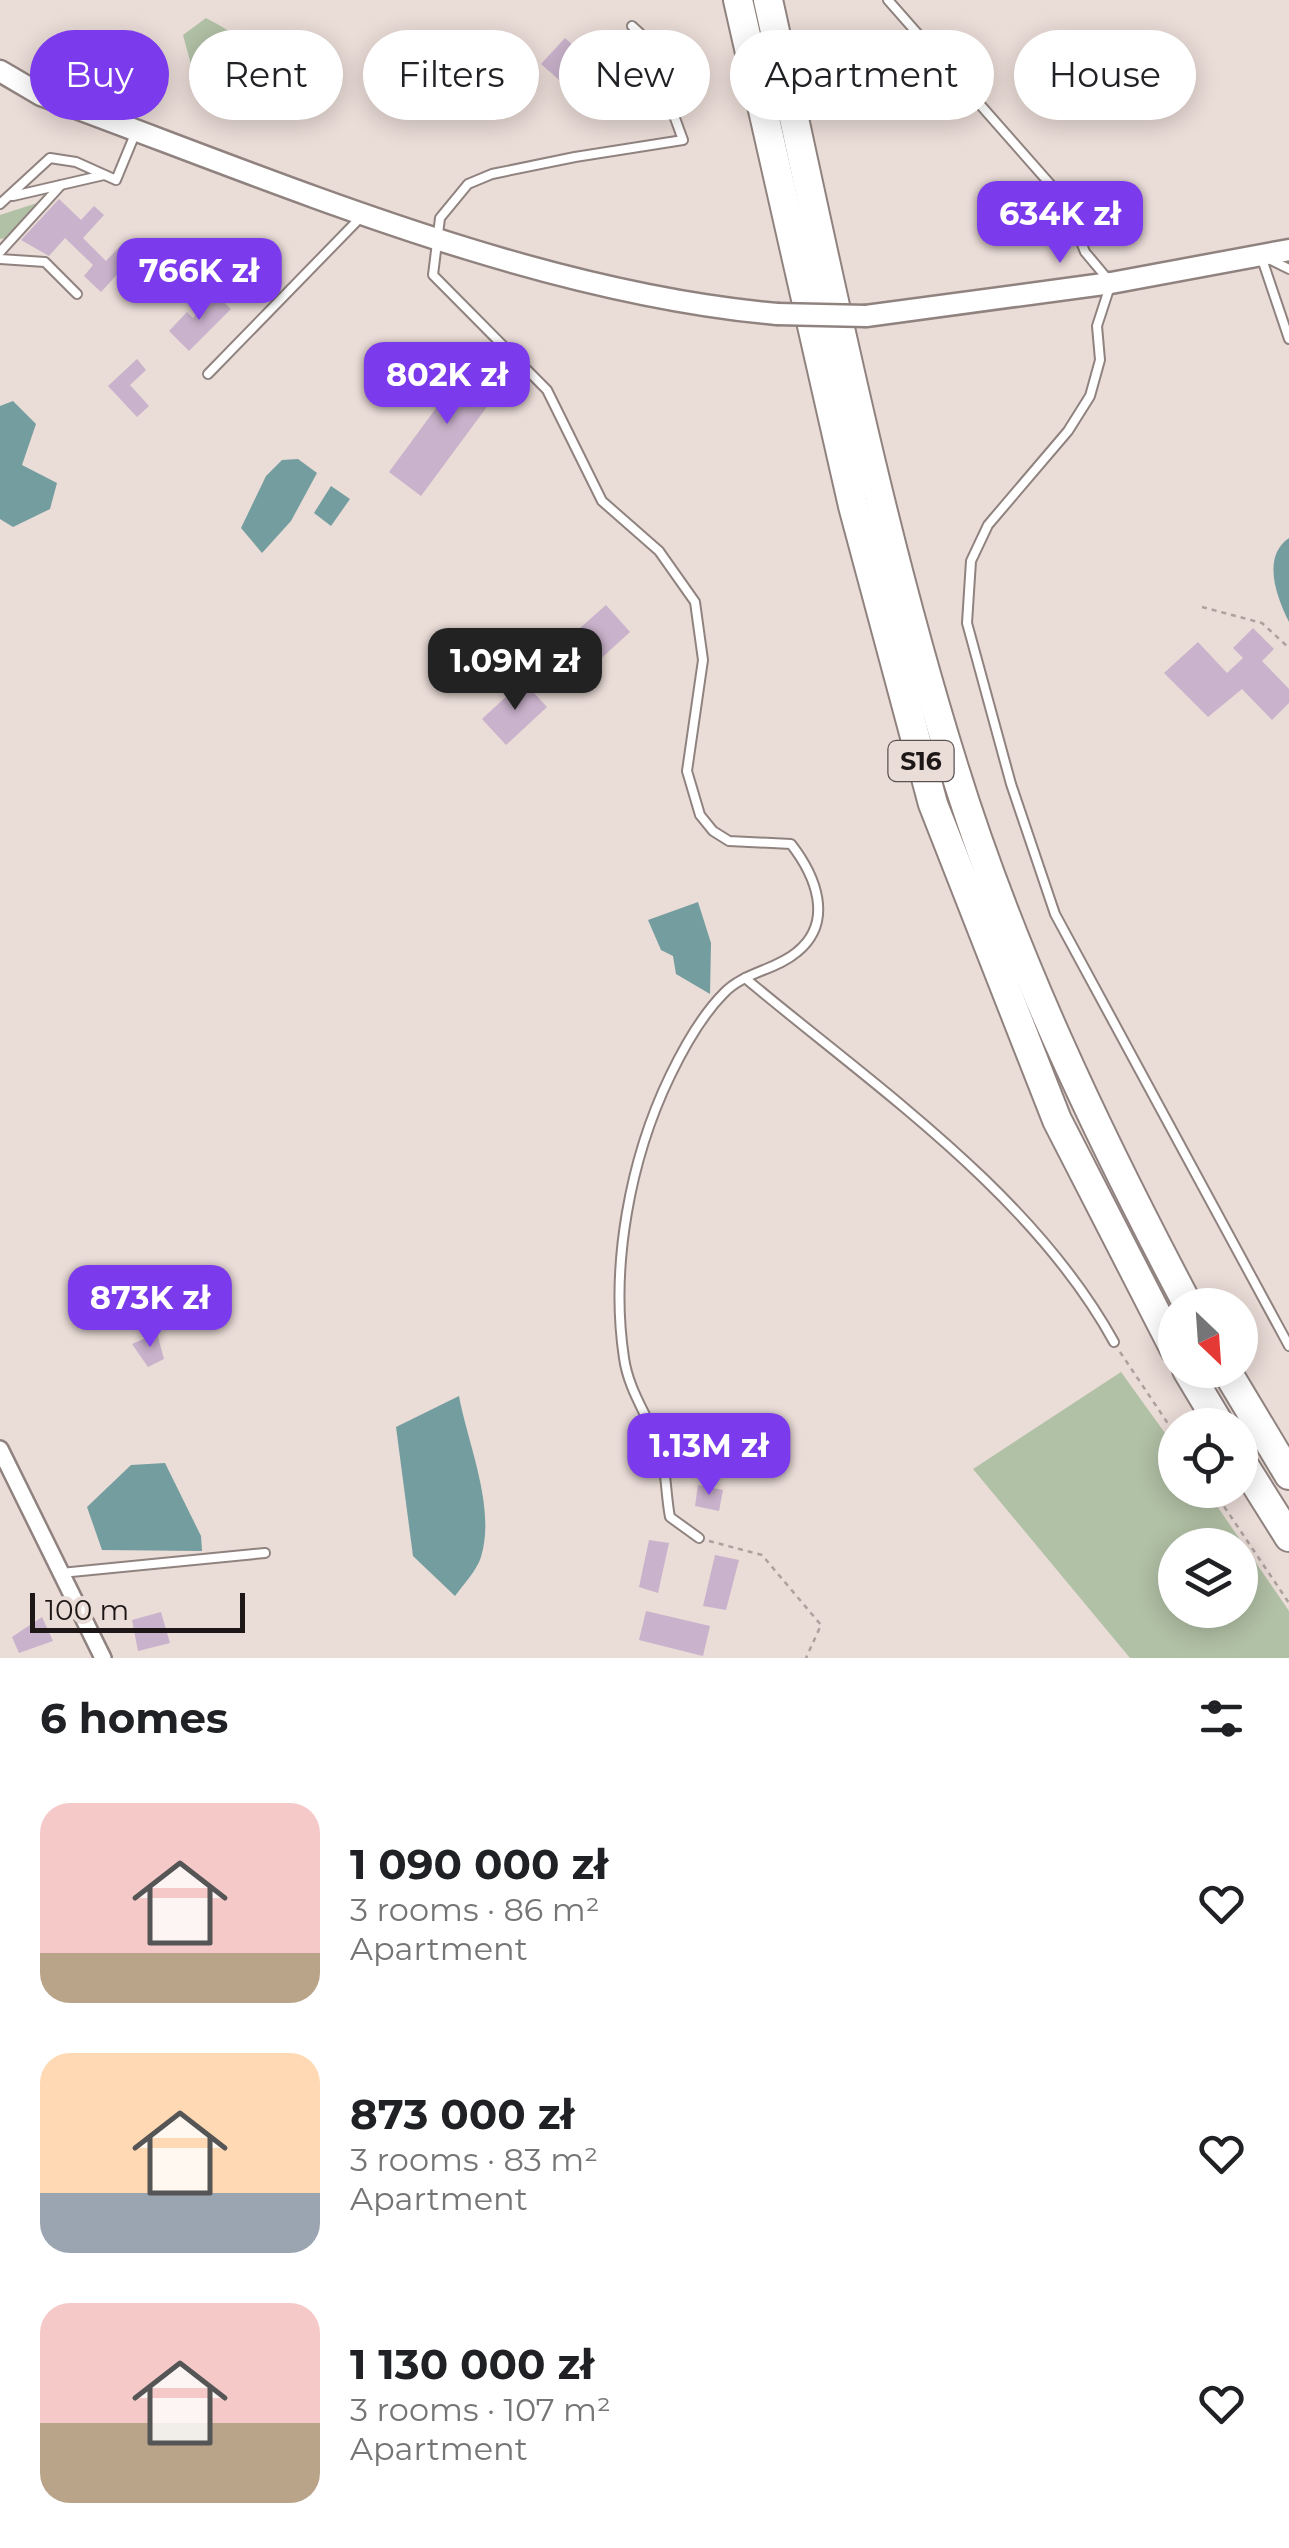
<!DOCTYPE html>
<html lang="en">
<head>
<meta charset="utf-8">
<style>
  :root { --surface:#fff; --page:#f6f6f6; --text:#202124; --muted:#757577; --accent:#7c3aed }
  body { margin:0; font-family:Montserrat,sans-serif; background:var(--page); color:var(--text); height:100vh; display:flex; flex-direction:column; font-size:38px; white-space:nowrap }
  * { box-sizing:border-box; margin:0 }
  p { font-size:32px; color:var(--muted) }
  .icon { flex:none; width:55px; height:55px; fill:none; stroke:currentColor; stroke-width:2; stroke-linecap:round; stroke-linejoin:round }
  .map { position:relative; height:1658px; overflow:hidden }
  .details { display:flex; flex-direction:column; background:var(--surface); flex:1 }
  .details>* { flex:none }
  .guide { position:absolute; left:30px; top:30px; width:1230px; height:90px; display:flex; gap:20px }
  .needle { width:65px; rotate:155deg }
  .controls { position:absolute; left:1158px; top:1288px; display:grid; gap:20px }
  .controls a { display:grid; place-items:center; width:100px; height:100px; border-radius:50%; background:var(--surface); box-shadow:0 5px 25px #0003; font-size:50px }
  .scale { position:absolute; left:30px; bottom:25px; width:215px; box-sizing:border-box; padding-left:10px; border:5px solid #1d1817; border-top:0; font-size:28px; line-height:35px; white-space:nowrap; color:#1d1817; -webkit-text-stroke:8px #eadcd7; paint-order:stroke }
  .price { position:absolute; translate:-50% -85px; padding:0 22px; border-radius:20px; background:var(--accent); color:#fff; font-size:32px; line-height:65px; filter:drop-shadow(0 2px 5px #0008) }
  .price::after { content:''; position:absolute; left:50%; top:60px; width:30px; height:22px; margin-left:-15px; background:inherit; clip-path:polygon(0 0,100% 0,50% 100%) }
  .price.active { background:#222; color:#fff }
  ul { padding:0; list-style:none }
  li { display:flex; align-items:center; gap:30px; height:250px; padding:0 40px }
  li span { display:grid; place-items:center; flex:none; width:280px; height:200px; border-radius:30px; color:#555 }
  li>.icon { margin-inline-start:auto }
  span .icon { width:120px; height:120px; fill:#fffc; stroke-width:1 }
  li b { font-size:42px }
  h2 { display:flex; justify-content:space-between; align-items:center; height:120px; padding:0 40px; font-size:42px }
  .chip { padding:0 35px; border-radius:45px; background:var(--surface); box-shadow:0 5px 25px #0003; font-size:35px; line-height:90px }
  .chip.active { background:var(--accent); color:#fff }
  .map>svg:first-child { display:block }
  .green { fill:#b1c1a5; fill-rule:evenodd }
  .water { fill:#749d9f }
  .building { fill:#c9b2cb }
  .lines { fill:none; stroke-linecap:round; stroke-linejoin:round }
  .lane-casing { stroke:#90837f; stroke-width:12 }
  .street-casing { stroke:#90837f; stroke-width:20 }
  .secondary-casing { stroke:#90837f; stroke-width:25 }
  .highway-casing { stroke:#90837f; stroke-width:32 }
  .path { stroke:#aca19d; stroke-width:2.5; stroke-dasharray:5 5; stroke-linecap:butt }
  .lane { stroke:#fff; stroke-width:8 }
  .street { stroke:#fff; stroke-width:15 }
  .secondary { stroke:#fff; stroke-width:20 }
  .highway { stroke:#fff; stroke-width:28 }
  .secondary-bridge-casing { stroke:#90837f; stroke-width:25; stroke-linecap:butt }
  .secondary-bridge { stroke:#fff; stroke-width:20 }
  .labels { text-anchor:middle; stroke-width:9; stroke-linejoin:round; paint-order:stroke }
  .shield { fill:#eadcd7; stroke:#5a5351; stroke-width:2.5 }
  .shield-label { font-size:25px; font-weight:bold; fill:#1d1817 }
</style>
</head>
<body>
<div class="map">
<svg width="1289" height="1658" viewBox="0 0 1289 1658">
  <rect width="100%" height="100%" fill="#eadcd7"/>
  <g class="green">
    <path d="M206,18C236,34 255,43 247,79L219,88L193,72L183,35Z"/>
    <path d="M37,203L6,238L0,239V215Z"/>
    <path d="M1121,1372L1175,1447V1490H1206L1289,1611V1658H1130L973,1469ZM1240,1545V1610H1175V1545Z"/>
  </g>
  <g class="water">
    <path d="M13,401L36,424L22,465L57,483L50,509L13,527L0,519V406Z"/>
    <path d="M298,459L317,473L291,521L262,553L241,528L266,476L282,460Z"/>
    <path d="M331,486L350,499L331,526L314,513Z"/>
    <path d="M1289,538V622C1277,598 1261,557 1289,538Z"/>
    <path d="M698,902L711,943L710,994L676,974L673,956L661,950L648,920Z"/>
    <path d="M459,1396C468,1445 496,1507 481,1557C477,1570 463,1585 455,1596L413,1556L396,1427Z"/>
    <path d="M165,1463L201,1536L202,1551L102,1550L87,1507L131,1465Z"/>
  </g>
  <g class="building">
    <path d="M565,38L584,55L591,48L610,65L602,73L608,78L585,103L541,64Z"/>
    <path d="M59,199L81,220L94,206L104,215L83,238L106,261L124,242L136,254L101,292L84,276L93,265L65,238L49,256L21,240Z"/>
    <path d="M216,295L231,309L189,351L169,331L187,312L193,318Z"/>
    <path d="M473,358L506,381L421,496L389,472Z"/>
    <path d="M137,359L146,370L130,385L149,406L137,417L108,386Z"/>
    <path d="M606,605L630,632L596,663L571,636Z"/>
    <path d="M1253,628L1274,649L1262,661L1289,689V703L1272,720L1242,689L1208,717L1164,673L1198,642L1227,673L1243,658L1233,648Z"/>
    <path d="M523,681L547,707L506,745L482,719Z"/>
    <path d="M157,1333L164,1359L148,1367L132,1344Z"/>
    <path d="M698,1485L723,1490L719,1511L695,1506Z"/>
    <path d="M649,1540L669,1543L658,1593L639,1587Z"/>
    <path d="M715,1555L739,1560L726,1610L703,1606Z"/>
    <path d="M646,1611L710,1626L703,1656L639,1640Z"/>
    <path d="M161,1612L170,1643L138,1651L132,1620Z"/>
    <path d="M42,1617L53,1641L19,1653L12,1637Z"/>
  </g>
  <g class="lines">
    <g class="lane-casing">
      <g id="lane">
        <path d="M888,0L1065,201L1085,252L1111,283L1097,326L1100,360L1090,396L1068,431L988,525L971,561L967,623L1011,784L1055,914L1289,1346"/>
        <path d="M632,26L657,49L661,80L683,140L575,157L492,174L468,184L440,218L433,275L547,390L602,501L659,551L695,602L703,660L687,771L700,815L713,831L729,841L791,844C815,875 835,921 797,952C776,970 744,972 724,993C703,1014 683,1049 670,1076C630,1159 610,1266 624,1358C629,1393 650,1418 660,1450C666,1466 666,1498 670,1517L699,1538"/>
        <path d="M13,196L104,175"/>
        <path d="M0,204L50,158L76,162L116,180L135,134"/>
        <path d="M0,252L61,185"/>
        <path d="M0,259L45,262L77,294"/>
        <path d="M1262,259L1289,339"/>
        <path d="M1271,260L1289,269"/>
        <path d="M208,374L362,216"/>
        <path d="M745,978C874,1086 1032,1193 1114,1342"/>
        <path d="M61,1573L265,1553"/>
      </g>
    </g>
    <g class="street-casing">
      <path id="street" d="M0,1449L103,1658"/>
    </g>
    <g class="secondary-casing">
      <g id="secondary">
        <path d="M0,71L41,95C274,180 529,292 777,314"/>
        <path d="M866,316L1111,283L1289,250"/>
      </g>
    </g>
    <g class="highway-casing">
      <g id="highway">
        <path d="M738,0L853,506L933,804L1057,1120L1175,1350"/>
        <path d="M768,0C825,255 875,515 953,765C1011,953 1096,1131 1188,1305"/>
        <path d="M1187,1370L1220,1425"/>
        <path d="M1226,1370L1289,1475"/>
        <path d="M1240,1459L1289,1537"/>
      </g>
    </g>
    <g class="path">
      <path d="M1202,607L1262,623L1289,648"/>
      <path d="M1120,1352L1175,1434"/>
      <path d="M1213,1490L1289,1603"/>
      <path d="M709,1541L762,1555L821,1625L806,1658"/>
    </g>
    <use href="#lane" class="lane"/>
    <use href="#street" class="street"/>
    <use href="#secondary" class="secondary"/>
    <use href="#highway" class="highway"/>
    <g class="secondary-bridge-casing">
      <path id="secondary-bridge" d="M777,314L866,316"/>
    </g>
    <use href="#secondary-bridge" class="secondary-bridge"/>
  </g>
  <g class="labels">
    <rect class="shield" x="888.5" y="741" width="65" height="40" rx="8"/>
    <g class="shield-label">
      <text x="921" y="770">S16</text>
    </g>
  </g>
</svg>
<div class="controls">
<a><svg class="needle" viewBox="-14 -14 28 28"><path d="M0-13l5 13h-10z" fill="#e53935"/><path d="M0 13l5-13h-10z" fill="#757577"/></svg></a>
<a><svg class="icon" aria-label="locate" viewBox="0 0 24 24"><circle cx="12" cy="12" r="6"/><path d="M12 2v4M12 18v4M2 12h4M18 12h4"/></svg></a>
<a><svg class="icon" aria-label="layers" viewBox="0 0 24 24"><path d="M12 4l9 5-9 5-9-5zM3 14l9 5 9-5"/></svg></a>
</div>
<div class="scale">100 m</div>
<b class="price" style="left:1060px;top:266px">634K zł</b>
<b class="price" style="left:199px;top:323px">766K zł</b>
<b class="price" style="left:447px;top:427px">802K zł</b>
<b class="price active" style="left:515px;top:713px">1.09M zł</b>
<b class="price" style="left:150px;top:1350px">873K zł</b>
<b class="price" style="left:709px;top:1498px">1.13M zł</b>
<div class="guide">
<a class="chip active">Buy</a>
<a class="chip">Rent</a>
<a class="chip">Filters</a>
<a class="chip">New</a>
<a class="chip">Apartment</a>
<a class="chip">House</a>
</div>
</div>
<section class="details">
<h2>6 homes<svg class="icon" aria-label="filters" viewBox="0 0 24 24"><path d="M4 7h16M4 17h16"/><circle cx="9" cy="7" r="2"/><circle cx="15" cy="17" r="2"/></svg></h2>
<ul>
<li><span style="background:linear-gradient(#f6c9c9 75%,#b9a48a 0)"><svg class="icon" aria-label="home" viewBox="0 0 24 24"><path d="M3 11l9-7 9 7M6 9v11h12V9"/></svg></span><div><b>1 090 000 zł</b><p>3 rooms · 86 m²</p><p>Apartment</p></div><svg class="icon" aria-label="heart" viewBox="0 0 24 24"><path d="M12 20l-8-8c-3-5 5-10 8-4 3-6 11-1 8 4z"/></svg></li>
<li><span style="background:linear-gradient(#ffd9b3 70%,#9aa5b1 0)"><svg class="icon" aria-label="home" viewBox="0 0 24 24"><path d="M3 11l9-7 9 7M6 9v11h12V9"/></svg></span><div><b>873 000 zł</b><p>3 rooms · 83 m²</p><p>Apartment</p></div><svg class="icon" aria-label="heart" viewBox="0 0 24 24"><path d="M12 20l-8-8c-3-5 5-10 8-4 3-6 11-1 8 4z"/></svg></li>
<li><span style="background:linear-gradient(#f6c9c9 60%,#b9a48a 0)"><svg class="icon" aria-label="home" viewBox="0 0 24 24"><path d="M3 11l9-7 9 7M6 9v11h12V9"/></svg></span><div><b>1 130 000 zł</b><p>3 rooms · 107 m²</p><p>Apartment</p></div><svg class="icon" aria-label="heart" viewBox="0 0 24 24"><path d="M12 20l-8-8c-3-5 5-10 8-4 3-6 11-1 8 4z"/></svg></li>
</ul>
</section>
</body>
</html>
